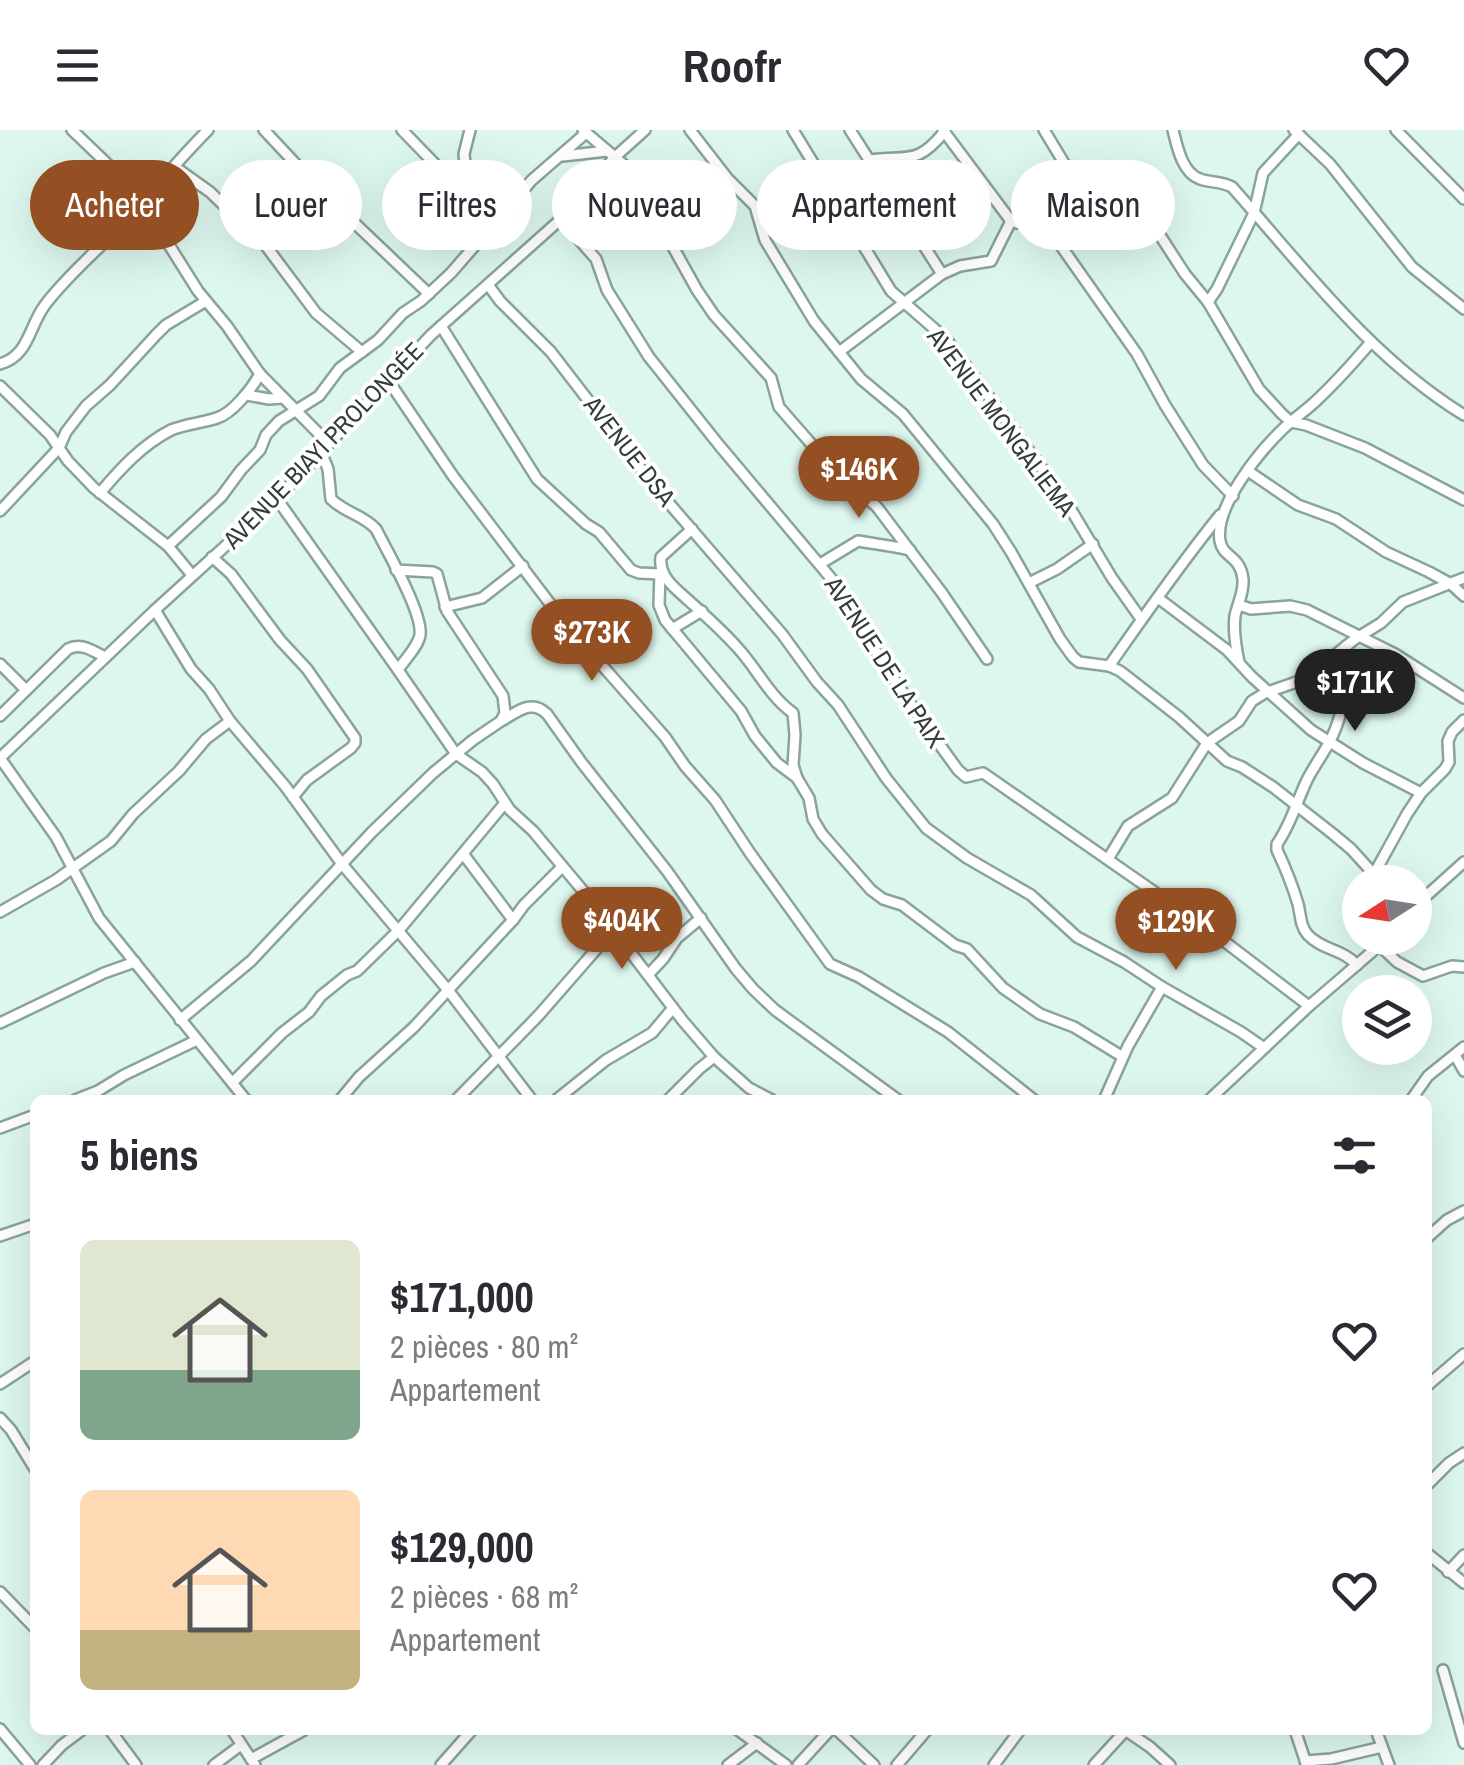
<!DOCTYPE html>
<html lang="fr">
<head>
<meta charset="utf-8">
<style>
  :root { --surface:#fff; --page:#f7f7f7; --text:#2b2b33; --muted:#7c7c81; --accent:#945023 }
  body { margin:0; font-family:"Archivo Narrow",sans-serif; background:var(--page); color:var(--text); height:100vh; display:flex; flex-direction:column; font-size:38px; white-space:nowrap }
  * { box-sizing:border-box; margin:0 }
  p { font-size:32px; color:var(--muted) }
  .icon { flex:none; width:55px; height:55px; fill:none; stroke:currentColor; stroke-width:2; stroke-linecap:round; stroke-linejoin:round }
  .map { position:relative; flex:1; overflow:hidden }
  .panel { position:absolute; left:30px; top:965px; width:1402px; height:640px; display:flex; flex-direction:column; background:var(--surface); border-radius:15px; box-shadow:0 10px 40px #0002 }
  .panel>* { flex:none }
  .hud { position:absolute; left:30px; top:30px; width:1405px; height:90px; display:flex; gap:20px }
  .needle { width:65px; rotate:258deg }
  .fabs { position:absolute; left:1342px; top:735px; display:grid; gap:20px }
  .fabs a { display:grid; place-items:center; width:90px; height:90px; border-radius:50%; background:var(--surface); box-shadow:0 10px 40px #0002; font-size:50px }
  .price { position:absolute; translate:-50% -85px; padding:0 22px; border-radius:35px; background:var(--accent); color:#fff; font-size:32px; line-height:65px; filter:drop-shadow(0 2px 5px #0008) }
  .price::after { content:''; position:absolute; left:50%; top:60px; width:30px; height:22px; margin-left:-15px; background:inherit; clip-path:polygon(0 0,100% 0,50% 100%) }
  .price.on { background:#222; color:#fff }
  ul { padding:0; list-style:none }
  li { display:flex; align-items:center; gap:30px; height:250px; padding:0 50px }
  li span { display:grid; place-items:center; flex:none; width:280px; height:200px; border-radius:15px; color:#555 }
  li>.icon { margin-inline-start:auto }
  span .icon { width:120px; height:120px; fill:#fffc; stroke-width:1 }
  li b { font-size:42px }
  h2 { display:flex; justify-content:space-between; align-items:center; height:120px; padding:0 50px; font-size:42px }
  .chip { padding:0 35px; border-radius:45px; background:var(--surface); box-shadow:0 10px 40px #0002; font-size:35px; line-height:90px }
  .chip.on { background:var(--accent); color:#fff }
  header { display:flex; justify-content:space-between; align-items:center; height:130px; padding:0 50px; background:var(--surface); font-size:45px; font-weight:700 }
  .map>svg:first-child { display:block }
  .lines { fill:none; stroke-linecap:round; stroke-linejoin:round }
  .minor-casing { stroke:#8aa39b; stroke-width:14 }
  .minor { stroke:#fff; stroke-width:9 }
  .labels { text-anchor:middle; stroke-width:8; stroke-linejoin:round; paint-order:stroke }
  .street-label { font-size:25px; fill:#333e3b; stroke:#fff }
</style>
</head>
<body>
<header><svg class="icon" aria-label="menu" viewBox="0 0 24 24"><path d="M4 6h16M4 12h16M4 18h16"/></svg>Roofr<svg class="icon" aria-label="heart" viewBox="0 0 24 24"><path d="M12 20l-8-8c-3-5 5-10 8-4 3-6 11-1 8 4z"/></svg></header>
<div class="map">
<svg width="1464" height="1635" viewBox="0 0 1464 1635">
  <rect width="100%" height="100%" fill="#ddf7ef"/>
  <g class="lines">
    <g class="minor-casing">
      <g id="minor">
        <path d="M72,0L121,47L142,72L198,161L227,196L260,244L329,314"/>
        <path d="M264,0L322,62L429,164"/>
        <path d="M402,0L494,95"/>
        <path d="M583,0L630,40L697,160L714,185L771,248L779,277L834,340L877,377L942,463L987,529"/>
        <path d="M690,0L728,49L755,76L765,110L814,191L861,249L903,284L993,394L1011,422L1060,509L1073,527L1079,532L1109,536L1120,541L1179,587L1227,631L1242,637L1273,657L1333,704L1351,719L1381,752"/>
        <path d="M793,0L891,161L946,209L1064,368L1112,448L1141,489"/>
        <path d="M850,0L942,144"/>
        <path d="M943,0L1011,91L1017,93L1029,89L1035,90L1043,95L1061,116L1137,224L1165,275L1203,335L1233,366"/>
        <path d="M1044,0L1090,76C1103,78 1117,69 1131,68L1141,76L1185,144L1208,172L1259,259L1282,284L1291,292L1306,295L1365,318L1464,370"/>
        <path d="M1173,0C1177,16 1182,43 1200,49C1211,53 1221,51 1232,57C1304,138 1370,227 1464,285"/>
        <path d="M1294,0L1330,34L1412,137L1464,179"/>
        <path d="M1396,0L1464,69"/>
        <path d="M563,26L607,21"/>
        <path d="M869,30C908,25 917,36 945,1"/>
        <path d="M175,37L210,62L266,116L316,183L362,222"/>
        <path d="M459,58L466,44L464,24L470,0"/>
        <path d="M561,89L596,129L607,160L649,227L719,315L840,459C872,521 917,584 958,640L966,647L983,643L986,645L1212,802L1309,876"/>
        <path d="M489,156L500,171L551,222L655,357L782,504L817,552L838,575L886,648L926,698L967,728L1031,765L1077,807L1124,832L1162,857L1241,902L1264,918"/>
        <path d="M1208,172L1217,159L1254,83L1263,43L1299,4"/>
        <path d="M441,196L537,349L586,394L599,402L631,440L639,443L660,444"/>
        <path d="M839,222L942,144L960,136L991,131L1011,91"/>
        <path d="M0,234C29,226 29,196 45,175C69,143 103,116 130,86C156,57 181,27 208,0"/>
        <path d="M388,250L453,346L564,492L665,607L685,636L715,670L750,723L830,834L859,847L948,902L1034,970"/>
        <path d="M0,256L50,305L68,331L94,358L168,416L192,445"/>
        <path d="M247,265L269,269L282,268"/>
        <path d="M321,322L328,339L331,369C345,383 362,384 376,399C387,421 423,483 420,505C418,517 405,529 398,540L456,624L482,642L493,654L510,680L533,701L589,768L683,891L714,927L749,958L772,970"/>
        <path d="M1248,341L1298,375L1336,389L1386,422L1429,442L1451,454L1464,466"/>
        <path d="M100,363C120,339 142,315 171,300C185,294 202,293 217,288C233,283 252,258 260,244"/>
        <path d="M277,369L398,540"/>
        <path d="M0,381L59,318L66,302L86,276L110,255L156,205L166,195L206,171"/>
        <path d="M692,399L661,427C659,441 667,451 678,461C698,479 718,496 736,516C757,538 768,565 793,583L795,605L793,635L797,648L809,668L813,689L822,704L871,760L883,769L902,775L955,815L967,819L1003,858L1040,884L1074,897L1123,927"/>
        <path d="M168,416L221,367L241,340L260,320L266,305L279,291L319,266L340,238L378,210L403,183L421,171L451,143L532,50L586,3"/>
        <path d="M212,427L231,444L280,510L307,539L355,608V613L351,618L307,650L293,667"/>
        <path d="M820,434L858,411C875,414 893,416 910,420"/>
        <path d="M660,442L659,475L665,490L741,581L755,606L777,633L797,648"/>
        <path d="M1029,453L1057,439L1093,414"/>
        <path d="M1158,468L1227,520L1252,547L1311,600L1363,633L1421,663"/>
        <path d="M1239,475L1251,479L1290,476L1307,480L1395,524L1464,568"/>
        <path d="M445,477L482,468L523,436"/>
        <path d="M155,480L191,539L209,559L230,591L285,656L342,734L448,860L532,970"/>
        <path d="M672,499L702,481"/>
        <path d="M1346,516C1346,549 1346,579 1331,609C1324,623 1314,636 1307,650C1297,671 1291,694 1277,714V720C1285,737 1293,757 1298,774C1301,786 1300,796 1308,805C1322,820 1343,819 1357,835"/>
        <path d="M1239,532C1236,518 1233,501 1235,486C1238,472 1244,463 1243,449C1240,425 1223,428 1220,411C1214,377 1259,322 1283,299C1294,288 1307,280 1318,269C1337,251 1354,232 1371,212"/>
        <path d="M0,534L26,560"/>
        <path d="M1109,536C1145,485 1180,434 1220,385"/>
        <path d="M0,586L68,519C81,512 93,521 105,527"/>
        <path d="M503,590C518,581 532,569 547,584L582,633L667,741L736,839L753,859L775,880L898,970"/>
        <path d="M0,628L155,480L277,369L431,205L561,89L615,27L645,0"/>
        <path d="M0,628L56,707L99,788L246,970"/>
        <path d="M464,725L513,790"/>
        <path d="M1108,729L1128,696L1172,668L1207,613L1239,591L1252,571L1265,563L1305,549L1355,509L1381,493L1403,472L1464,448"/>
        <path d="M1374,744L1407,684L1421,663L1445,639L1449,632L1448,611L1452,602L1464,590"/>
        <path d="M1415,776L1464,732"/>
        <path d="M0,782L56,750L111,711L133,684L179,641L206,609L230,591"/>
        <path d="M1379,815L1397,832L1423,846L1452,836L1464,837"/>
        <path d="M648,845L663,829L677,808L701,788"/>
        <path d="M180,890L251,831L372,702L433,643L473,610L501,591L505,583L503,566L447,481L437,444L433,442L396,440"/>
        <path d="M0,893L104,843L135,832"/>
        <path d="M1455,925L1464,941"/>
        <path d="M233,952L282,903L309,882L321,866L347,845L357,841L399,800L505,673"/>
        <path d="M75,970L98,961L124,945L197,910"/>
        <path d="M340,970L359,947L414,897L513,790L524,775L562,737"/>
        <path d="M456,970L539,885L614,799"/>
        <path d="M556,970L606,930L652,903L673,878"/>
        <path d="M668,970L699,939L714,927"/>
        <path d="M1104,970L1128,916L1162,857"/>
        <path d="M1209,970L1309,876L1388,808"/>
        <path d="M1411,970L1428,946L1464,917"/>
        <path d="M0,998L35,985"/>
        <path d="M0,1106L35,1094"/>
        <path d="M1428,1107L1447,1090L1464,1081"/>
        <path d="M0,1254L35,1231"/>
        <path d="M1428,1255L1464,1224"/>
        <path d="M0,1288L11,1300L35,1339"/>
        <path d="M1428,1354L1449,1333L1464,1323"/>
        <path d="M1428,1424L1464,1453"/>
        <path d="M1448,1442L1464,1425"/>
        <path d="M0,1462L35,1498"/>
        <path d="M1443,1540L1464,1613"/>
        <path d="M0,1599L30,1635"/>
        <path d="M110,1600L136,1635"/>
        <path d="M232,1600L255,1635"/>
        <path d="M738,1600L786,1635"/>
        <path d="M837,1600L874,1635"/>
        <path d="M1125,1600L1150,1617L1170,1635"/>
        <path d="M1295,1600L1306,1633"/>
        <path d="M1376,1600L1389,1635"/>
        <path d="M251,1629L304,1600"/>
        <path d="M1305,1631L1331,1629L1382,1617"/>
        <path d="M43,1635L62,1615L82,1600"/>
        <path d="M214,1635L241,1615"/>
        <path d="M441,1635L472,1600"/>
        <path d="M728,1635L757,1613"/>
        <path d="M798,1635L830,1600"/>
        <path d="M897,1635L927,1600"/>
        <path d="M994,1635L1020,1600"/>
        <path d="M1094,1635L1126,1600"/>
      </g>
    </g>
    <use href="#minor" class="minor"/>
  </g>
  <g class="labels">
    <g class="street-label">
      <text transform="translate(1002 292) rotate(53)" y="9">AVENUE MONGALIEMA</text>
      <text transform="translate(323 315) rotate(-46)" y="9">AVENUE BIAYI PROLONGÉE</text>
      <text transform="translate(630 321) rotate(52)" y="9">AVENUE DSA</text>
      <text transform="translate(885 532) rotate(57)" y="9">AVENUE DE LA PAIX</text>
    </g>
  </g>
</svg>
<div class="fabs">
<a><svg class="needle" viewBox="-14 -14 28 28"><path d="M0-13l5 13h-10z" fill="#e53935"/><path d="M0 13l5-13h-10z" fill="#7c7c81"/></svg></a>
<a><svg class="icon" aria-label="layers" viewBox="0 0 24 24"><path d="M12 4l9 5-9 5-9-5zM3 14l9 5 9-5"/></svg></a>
</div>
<b class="price" style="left:859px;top:391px">$146K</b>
<b class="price" style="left:592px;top:554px">$273K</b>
<b class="price on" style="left:1355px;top:604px">$171K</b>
<b class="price" style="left:622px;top:842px">$404K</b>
<b class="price" style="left:1176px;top:843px">$129K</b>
<div class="hud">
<a class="chip on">Acheter</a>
<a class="chip">Louer</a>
<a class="chip">Filtres</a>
<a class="chip">Nouveau</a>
<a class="chip">Appartement</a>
<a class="chip">Maison</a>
</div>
<section class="panel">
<h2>5 biens<svg class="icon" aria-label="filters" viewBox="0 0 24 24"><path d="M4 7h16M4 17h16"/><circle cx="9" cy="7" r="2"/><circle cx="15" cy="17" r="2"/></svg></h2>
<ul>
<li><span style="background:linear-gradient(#dfe7d0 65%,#7fa58c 0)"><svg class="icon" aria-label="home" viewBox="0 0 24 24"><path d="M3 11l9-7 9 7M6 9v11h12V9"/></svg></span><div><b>$171,000</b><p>2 pièces · 80 m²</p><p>Appartement</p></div><svg class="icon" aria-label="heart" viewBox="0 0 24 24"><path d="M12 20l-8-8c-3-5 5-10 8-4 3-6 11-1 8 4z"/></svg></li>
<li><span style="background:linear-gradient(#ffd9b3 70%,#c2b280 0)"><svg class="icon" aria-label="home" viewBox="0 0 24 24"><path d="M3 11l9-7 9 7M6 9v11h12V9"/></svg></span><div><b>$129,000</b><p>2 pièces · 68 m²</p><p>Appartement</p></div><svg class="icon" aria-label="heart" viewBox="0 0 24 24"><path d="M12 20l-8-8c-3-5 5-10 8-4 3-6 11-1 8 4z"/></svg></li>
</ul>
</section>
</div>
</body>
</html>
